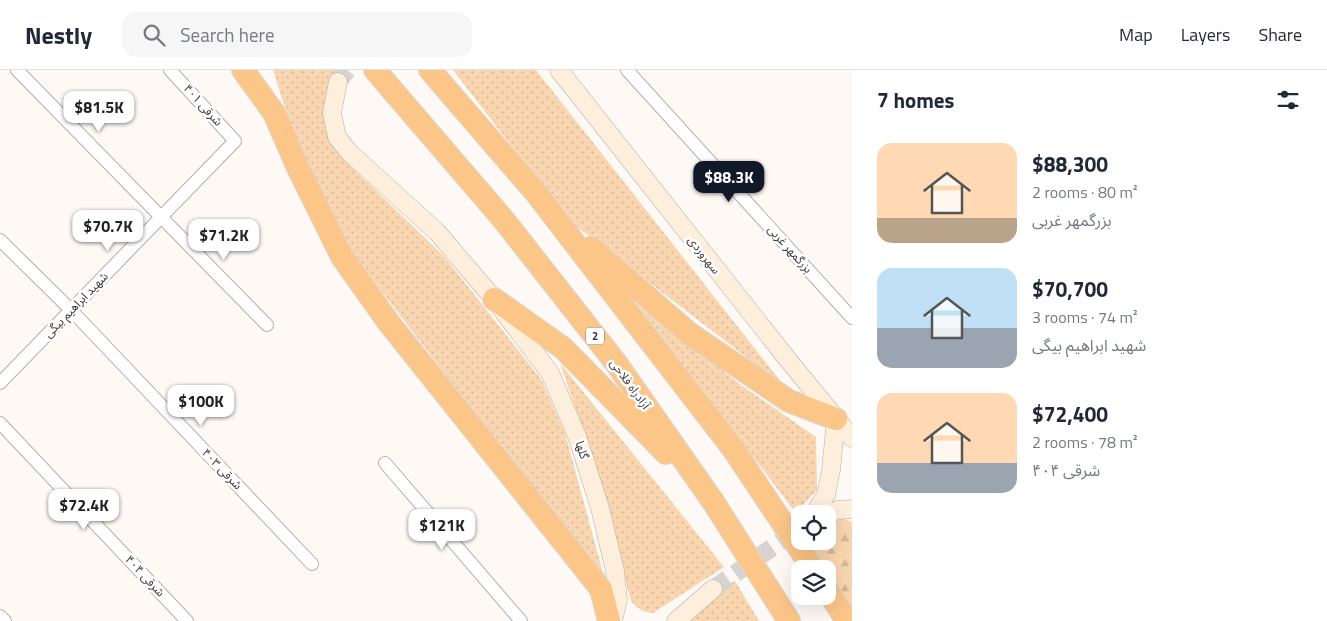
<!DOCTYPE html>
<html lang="en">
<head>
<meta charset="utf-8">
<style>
  :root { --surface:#fff; --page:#f6f6f7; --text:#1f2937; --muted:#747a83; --line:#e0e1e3; --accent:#111827 }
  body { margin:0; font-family:"Titillium Web","Noto Sans Arabic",sans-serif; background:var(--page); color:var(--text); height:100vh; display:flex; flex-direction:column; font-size:19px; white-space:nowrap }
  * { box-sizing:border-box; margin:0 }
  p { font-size:16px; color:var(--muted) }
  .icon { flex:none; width:28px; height:28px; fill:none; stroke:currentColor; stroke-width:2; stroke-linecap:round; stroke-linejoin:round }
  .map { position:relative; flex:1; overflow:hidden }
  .details { display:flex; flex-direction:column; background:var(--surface); width:475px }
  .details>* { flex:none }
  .fabs { position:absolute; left:791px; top:435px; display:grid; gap:10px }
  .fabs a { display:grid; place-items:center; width:45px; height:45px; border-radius:10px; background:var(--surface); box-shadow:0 5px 20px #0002; font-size:25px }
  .price { position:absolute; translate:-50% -42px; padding:0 11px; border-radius:10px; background:#fff; color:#222; font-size:16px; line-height:32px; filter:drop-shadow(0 1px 2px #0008) }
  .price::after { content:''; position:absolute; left:50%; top:30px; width:15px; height:11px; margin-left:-8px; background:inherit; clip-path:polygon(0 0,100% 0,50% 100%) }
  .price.current { background:var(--accent); color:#fff }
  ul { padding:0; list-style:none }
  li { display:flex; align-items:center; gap:15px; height:125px; padding:0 25px }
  li span { display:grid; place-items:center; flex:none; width:140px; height:100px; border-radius:15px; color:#555 }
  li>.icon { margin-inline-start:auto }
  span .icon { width:60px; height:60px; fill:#fffc; stroke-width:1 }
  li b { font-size:21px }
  h2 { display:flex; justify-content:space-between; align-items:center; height:60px; padding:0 25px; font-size:21px }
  header { display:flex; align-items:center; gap:30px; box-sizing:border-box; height:70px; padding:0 25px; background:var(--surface); border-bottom:1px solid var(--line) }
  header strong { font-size:24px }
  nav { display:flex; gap:28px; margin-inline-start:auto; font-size:18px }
  .search { width:350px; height:45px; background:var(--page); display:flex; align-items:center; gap:12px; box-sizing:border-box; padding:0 18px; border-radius:15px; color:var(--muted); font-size:19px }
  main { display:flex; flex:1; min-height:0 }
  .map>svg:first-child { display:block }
  .grass { fill:url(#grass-dots) }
  .forest { fill:url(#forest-firs) }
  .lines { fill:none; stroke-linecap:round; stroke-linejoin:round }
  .secondary-tunnel { stroke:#d7d3ce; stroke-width:18; stroke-dasharray:18 9; stroke-linecap:butt }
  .street-casing { stroke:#b6afa7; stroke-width:14 }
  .secondary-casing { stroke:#b6afa7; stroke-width:19 }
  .highway-casing { stroke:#d8d8d7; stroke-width:24 }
  .street { stroke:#fff; stroke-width:12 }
  .secondary { stroke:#feeedc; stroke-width:18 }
  .highway { stroke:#fcc689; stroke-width:22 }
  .labels { text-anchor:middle; stroke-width:5; stroke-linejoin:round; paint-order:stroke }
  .shield { fill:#fff; stroke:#777572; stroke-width:1 }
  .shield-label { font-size:11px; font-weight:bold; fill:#3d3a36 }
  .street-label { font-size:12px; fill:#3d3a36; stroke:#fff }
</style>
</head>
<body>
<header>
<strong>Nestly</strong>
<div class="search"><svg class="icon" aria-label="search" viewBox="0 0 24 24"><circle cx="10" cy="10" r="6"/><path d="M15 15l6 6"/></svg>Search here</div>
<nav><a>Map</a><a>Layers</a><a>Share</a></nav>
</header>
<main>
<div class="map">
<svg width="852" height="551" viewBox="0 0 852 551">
  <defs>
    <pattern id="grass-dots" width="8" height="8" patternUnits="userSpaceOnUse" patternTransform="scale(1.25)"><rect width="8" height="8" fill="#fad6b0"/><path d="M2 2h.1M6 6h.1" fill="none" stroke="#d7b898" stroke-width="1.8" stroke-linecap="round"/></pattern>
    <pattern id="forest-firs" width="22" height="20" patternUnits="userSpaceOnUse" patternTransform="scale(1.25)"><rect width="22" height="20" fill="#fad6b0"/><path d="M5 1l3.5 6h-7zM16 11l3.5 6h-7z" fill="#d7b898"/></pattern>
  </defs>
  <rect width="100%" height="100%" fill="#fef9f4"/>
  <g class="grass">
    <path d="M273,0H339L341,2L331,37L330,49L341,87L444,186L541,309L565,363L606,514L350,180L297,77Z"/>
    <path d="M453,0H536L785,317L568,150Z"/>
    <path d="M630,225L741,315L816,367L817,421L795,442Z"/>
    <path d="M560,293L724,497L653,543C642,542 638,539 631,531L590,381Z"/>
    <path d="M735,511L759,551H686L713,521Z"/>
  </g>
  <path class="forest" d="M840,447L852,452V538L828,503V499H825L806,471H828V453Z"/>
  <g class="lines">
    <g class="secondary-tunnel">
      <path d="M338,12L347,0"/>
      <path d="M713,519L800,458"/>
    </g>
    <g class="street-casing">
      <g id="street">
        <path d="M17,0L267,255"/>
        <path d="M627,0L852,248"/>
        <path d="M0,170L71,240L312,494"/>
        <path d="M0,313L235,71L170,0"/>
        <path d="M0,353L187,551"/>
        <path d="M385,393L521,551"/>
        <path d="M0,546L5,551"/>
      </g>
    </g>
    <g class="secondary-casing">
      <g id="secondary">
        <path d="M559,0L789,291L852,368"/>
        <path d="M338,12L332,43L337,67L349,82L438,163L494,229L550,303L577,366L600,438L615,501L618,530L613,551"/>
        <path d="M814,444L826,425L831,400L836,349"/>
        <path d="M828,444L838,440L852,439"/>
        <path d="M676,551L713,519"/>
      </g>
    </g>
    <g class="highway-casing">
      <g id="highway">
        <path d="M243,0L274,43L298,98L342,187L389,253L601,519L609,551"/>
        <path d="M375,0L503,149L616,293L714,433L789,551"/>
        <path d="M430,0L536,123L734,380L813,499"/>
        <path d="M591,178L690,264L789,331L836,349"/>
        <path d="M494,229L563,278L666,383"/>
        <path d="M828,521L847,551"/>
      </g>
    </g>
    <use href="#street" class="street"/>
    <use href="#secondary" class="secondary"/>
    <use href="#highway" class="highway"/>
  </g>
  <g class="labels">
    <rect class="shield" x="586" y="257.5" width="18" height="17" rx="4"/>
    <g class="shield-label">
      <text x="595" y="270">2</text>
    </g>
    <g class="street-label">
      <text transform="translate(203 35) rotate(48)" y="4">۴۰۱ شرقی</text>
      <text transform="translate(790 179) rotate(48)" y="4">بزرگمهر غربی</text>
      <text transform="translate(704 185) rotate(52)" y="4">سهروردی</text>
      <text transform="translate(76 235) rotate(-46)" y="4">شهید ابراهیم بیگی</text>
      <text transform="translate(630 314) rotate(54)" y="4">آزادراه فلاحی</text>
      <text transform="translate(582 380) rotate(73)" y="4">گلها</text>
      <text transform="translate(222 399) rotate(46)" y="4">۴۰۳ شرقی</text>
      <text transform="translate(145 506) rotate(47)" y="4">۴۰۴ شرقی</text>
    </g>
  </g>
</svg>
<div class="fabs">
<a><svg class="icon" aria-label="locate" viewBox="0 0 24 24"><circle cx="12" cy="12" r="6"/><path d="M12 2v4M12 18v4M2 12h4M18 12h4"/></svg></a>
<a><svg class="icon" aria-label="layers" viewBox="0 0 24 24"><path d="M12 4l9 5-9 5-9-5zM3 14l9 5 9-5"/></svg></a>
</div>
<b class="price" style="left:99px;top:63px">$81.5K</b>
<b class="price current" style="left:729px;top:133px">$88.3K</b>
<b class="price" style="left:108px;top:182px">$70.7K</b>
<b class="price" style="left:224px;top:191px">$71.2K</b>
<b class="price" style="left:201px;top:357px">$100K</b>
<b class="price" style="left:84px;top:461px">$72.4K</b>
<b class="price" style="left:442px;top:481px">$121K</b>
</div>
<section class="details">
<h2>7 homes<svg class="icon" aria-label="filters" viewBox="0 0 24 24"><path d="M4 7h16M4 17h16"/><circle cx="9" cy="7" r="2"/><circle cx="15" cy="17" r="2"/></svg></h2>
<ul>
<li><span style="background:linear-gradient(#ffd9b3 75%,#b9a48a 0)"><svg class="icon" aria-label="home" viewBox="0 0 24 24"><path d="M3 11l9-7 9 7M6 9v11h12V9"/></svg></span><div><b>$88,300</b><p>2 rooms · 80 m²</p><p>بزرگمهر غربی</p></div></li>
<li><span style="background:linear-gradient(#bfe0f5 60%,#9aa5b1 0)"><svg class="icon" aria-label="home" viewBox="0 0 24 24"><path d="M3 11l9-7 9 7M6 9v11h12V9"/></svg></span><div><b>$70,700</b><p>3 rooms · 74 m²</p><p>شهید ابراهیم بیگی</p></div></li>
<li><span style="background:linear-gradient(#ffd9b3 70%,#9aa5b1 0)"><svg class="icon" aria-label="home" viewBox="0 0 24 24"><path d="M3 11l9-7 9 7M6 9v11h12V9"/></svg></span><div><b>$72,400</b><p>2 rooms · 78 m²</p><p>۴۰۴ شرقی</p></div></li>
</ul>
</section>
</main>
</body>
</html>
